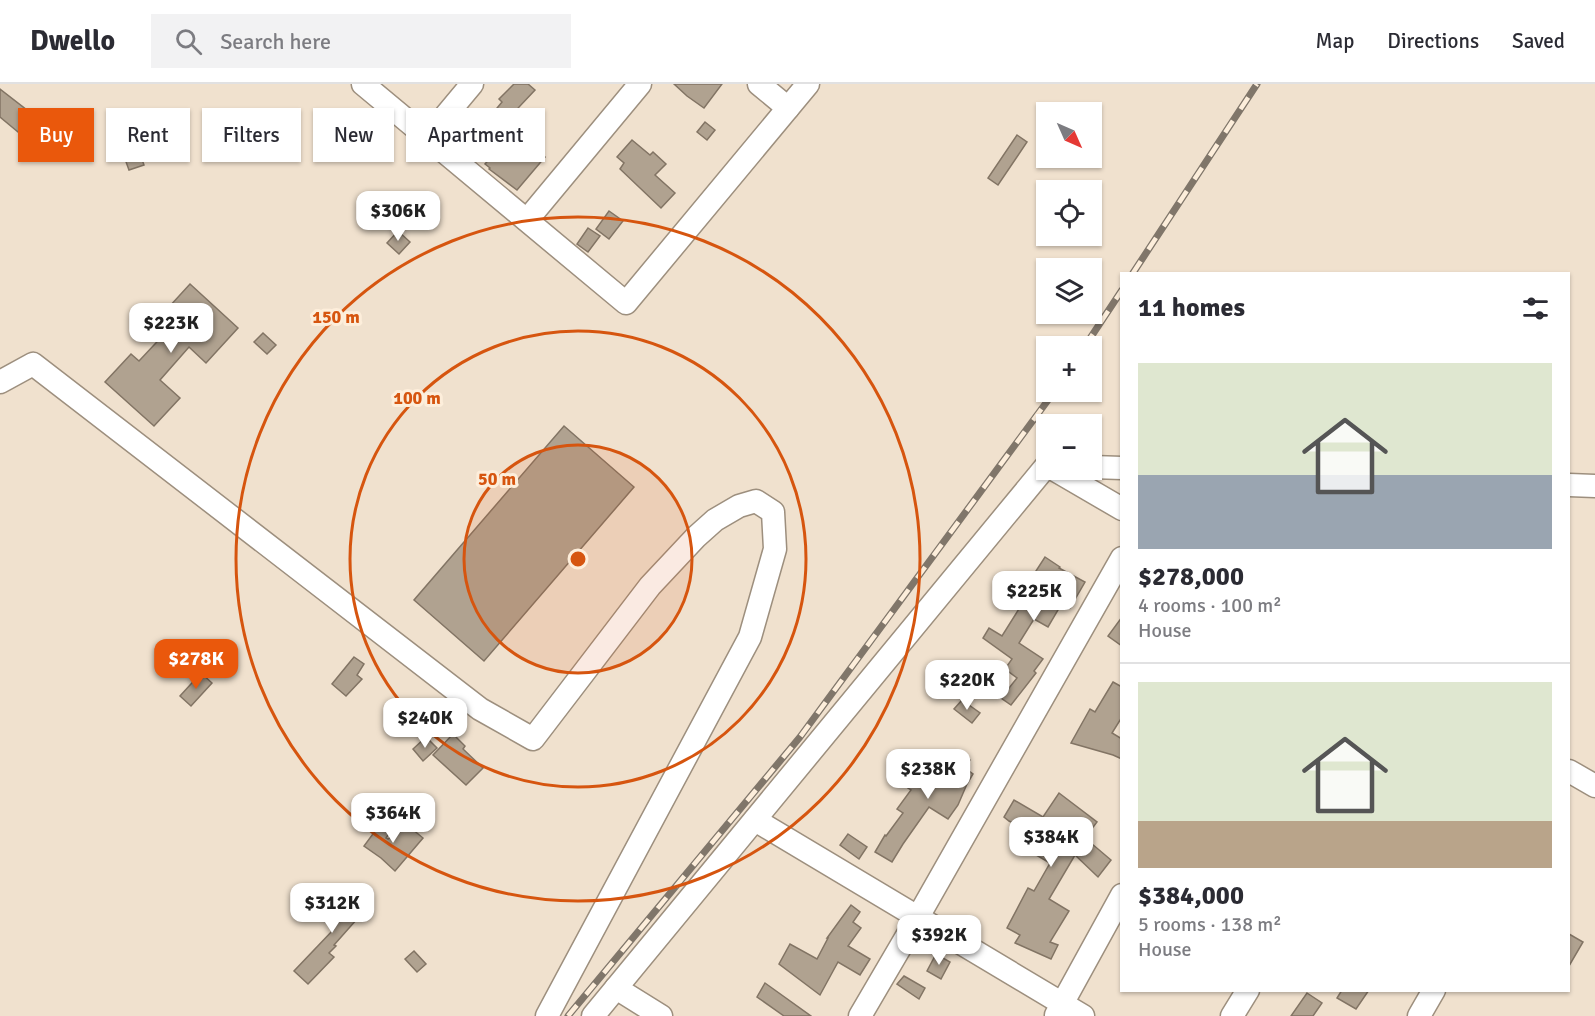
<!DOCTYPE html>
<html lang="en">
<head>
<meta charset="utf-8">
<style>
  :root { --surface:#fff; --page:#f2f2f3; --text:#2b2b33; --muted:#7c7c81; --line:#e1e1e2; --accent:#ea580c }
  body { margin:0; font-family:Signika,sans-serif; background:var(--page); color:var(--text); height:100vh; display:flex; flex-direction:column; font-size:22px; white-space:nowrap }
  * { box-sizing:border-box; margin:0 }
  p { font-size:20px; color:var(--muted) }
  .icon { flex:none; width:33px; height:33px; fill:none; stroke:currentColor; stroke-width:2; stroke-linecap:round; stroke-linejoin:round }
  .map { position:relative; flex:1; overflow:hidden }
  .side { position:absolute; left:1120px; top:188px; width:450px; height:720px; display:flex; flex-direction:column; background:var(--surface); border-radius:0px; box-shadow:0 2px 4px #0004 }
  .side>* { flex:none }
  .guide { position:absolute; left:18px; top:24px; width:570px; height:54px; display:flex; gap:12px }
  .needle { width:39px; rotate:135deg }
  .fabs { position:absolute; left:1036px; top:18px; display:grid; gap:12px }
  .fabs a { display:grid; place-items:center; width:66px; height:66px; border-radius:0px; background:var(--surface); box-shadow:0 2px 4px #0004; font-size:30px }
  .price { position:absolute; translate:-50% -51px; padding:0 14px; border-radius:12px; background:#fff; color:#222; font-size:20px; line-height:39px; filter:drop-shadow(0 2px 3px #0008) }
  .price::after { content:''; position:absolute; left:50%; top:36px; width:18px; height:14px; margin-left:-9px; background:inherit; clip-path:polygon(0 0,100% 0,50% 100%) }
  .price.active { background:var(--accent); color:#fff }
  ul { padding:0; list-style:none }
  li { display:grid; align-content:center; gap:12px; height:318px; padding:0 18px }
  li+li { border-top:2px solid var(--line) }
  li span { display:grid; place-items:center; height:186px; border-radius:0px; color:#555 }
  li>.icon { margin-inline-start:auto }
  span .icon { width:108px; height:108px; fill:#fffc; stroke-width:1 }
  li b { font-size:26px }
  h2 { display:flex; justify-content:space-between; align-items:center; height:72px; padding:0 18px; font-size:26px }
  .pill { padding:0 21px; border-radius:0px; background:var(--surface); box-shadow:0 2px 4px #0004; font-size:21px; line-height:54px }
  .pill.active { background:var(--accent); color:#fff }
  header { display:flex; align-items:center; gap:36px; box-sizing:border-box; height:84px; padding:0 30px; background:var(--surface); border-bottom:2px solid var(--line) }
  header strong { font-size:28px }
  nav { display:flex; gap:33px; margin-inline-start:auto; font-size:21px }
  .search { width:420px; height:54px; background:var(--page); display:flex; align-items:center; gap:15px; box-sizing:border-box; padding:0 21px; border-radius:0px; color:var(--muted); font-size:22px }
  .map>svg:first-child { display:block }
  .building { fill:#b0a290; stroke:#827464; stroke-width:1.5 }
  .lines { fill:none; stroke-linecap:round; stroke-linejoin:round }
  .minor-casing { stroke:#9d8f7e; stroke-width:25 }
  .minor { stroke:#fff; stroke-width:22 }
  .rail-casing { stroke:#80766a; stroke-width:7 }
  .rail { stroke:#fdeedb; stroke-width:4.5; stroke-dasharray:14; stroke-linecap:butt }
  .ring { fill:none; stroke:#d6550f; stroke-width:3 }
  .centre { fill:#d6550f; stroke:#fdeedb; stroke-width:3 }
  .ring-label { font-size:18px; text-anchor:middle; font-weight:bold; fill:#d6550f; stroke:#fdeedb; stroke-width:6; stroke-linejoin:round; paint-order:stroke }
</style>
</head>
<body>
<header>
<strong>Dwello</strong>
<div class="search"><svg class="icon" aria-label="search" viewBox="0 0 24 24"><circle cx="10" cy="10" r="6"/><path d="M15 15l6 6"/></svg>Search here</div>
<nav><a>Map</a><a>Directions</a><a>Saved</a></nav>
</header>
<div class="map">
<svg width="1595" height="932" viewBox="0 0 1595 932">
  <rect width="100%" height="100%" fill="#f0e1ce"/>
  <g class="building">
    <path d="M514,0H528L535,6L504,39L493,29L502,18L499,15Z"/>
    <path d="M674,0H722L704,24L687,12Z"/>
    <path d="M0,5L32,30L18,48L0,33Z"/>
    <path d="M705,38L715,46L707,56L697,48Z"/>
    <path d="M516,46L545,73L517,106L489,85L490,84L485,80Z"/>
    <path d="M1017,51L1027,58L998,101L988,94Z"/>
    <path d="M632,56L650,71L653,68L666,80L655,91L675,109L661,124L620,85L624,79L617,73Z"/>
    <path d="M140,70L144,81L129,86L125,75Z"/>
    <path d="M609,127L623,137L609,155L596,145Z"/>
    <path d="M588,144L600,152L588,168L577,160Z"/>
    <path d="M398,147L410,158L399,170L387,159Z"/>
    <path d="M190,200L238,244L206,279L189,263L160,296L180,314L154,342L105,298L131,270L139,277L169,245L158,235Z"/>
    <path d="M263,249L276,261L267,270L254,258Z"/>
    <path d="M564,342L634,403L484,577L414,516Z"/>
    <path d="M1045,473L1060,483L1059,484L1085,498L1070,524L1062,519L1048,543L1034,535L1019,559L1043,575L1034,587L1036,589L1011,621L1001,614L1017,594L1005,585L1012,575L983,554L989,544L1002,552L1039,493L1034,490Z"/>
    <path d="M1122,533V562L1108,552Z"/>
    <path d="M354,573L364,580L357,591L362,595L346,612L332,600Z"/>
    <path d="M201,589L212,599L191,622L180,612Z"/>
    <path d="M1113,598L1122,603V633L1112,649L1122,655V675L1113,671L1071,659L1090,625L1095,628Z"/>
    <path d="M962,616L980,629L972,639L954,625Z"/>
    <path d="M453,650L465,662L463,665L483,684L466,701L433,671Z"/>
    <path d="M426,653L437,664L423,677L413,665Z"/>
    <path d="M954,666L970,676L965,684L973,690L967,700L958,721L948,735L929,723L903,760L892,778L875,768L885,751L886,752L903,729L897,725L911,706L908,704L917,693L919,694L929,678L941,686Z"/>
    <path d="M1059,709L1097,738L1085,754L1111,776L1098,793L1075,771L1049,815L1069,827L1050,858L1058,861L1051,875L1015,859L1020,851L1007,844L1028,804L1034,807L1050,779L1024,764L1032,749L1009,737L1004,733L1014,716L1043,733Z"/>
    <path d="M384,735L393,744L386,754L388,755L406,740L423,754L395,787L381,774L364,762Z"/>
    <path d="M848,750L867,763L859,775L840,761Z"/>
    <path d="M361,806L373,817L334,861L336,862L329,869L334,873L308,900L294,887L334,845L310,822L318,813L337,832Z"/>
    <path d="M851,821L860,828L853,838L861,844L848,862L870,875L860,891L838,878L820,911L779,880L790,860L817,875L828,854H827Z"/>
    <path d="M1569,850L1583,858L1569,882Z"/>
    <path d="M414,867L426,880L417,888L405,875Z"/>
    <path d="M936,870L950,878L941,895L927,887Z"/>
    <path d="M904,892L925,904L919,915L897,900Z"/>
    <path d="M765,899L811,932H784L757,913Z"/>
    <path d="M1342,906H1369L1356,925L1337,914Z"/>
    <path d="M1307,909L1322,919L1313,932H1291Z"/>
  </g>
  <g class="lines">
    <g class="minor-casing">
      <g id="minor">
        <path d="M363,0L626,219L808,0"/>
        <path d="M759,0L788,24"/>
        <path d="M427,54L472,0"/>
        <path d="M527,136L640,0"/>
        <path d="M0,298L33,280L480,625L533,655L650,502L696,453L715,436L739,422L756,417L773,428L775,465L750,553L547,932"/>
        <path d="M1092,383L1122,384"/>
        <path d="M1055,386L1122,425"/>
        <path d="M1569,401L1595,402"/>
        <path d="M1569,687L1595,702"/>
        <path d="M755,736L1083,932"/>
        <path d="M616,904L661,932"/>
        <path d="M1056,931L1122,811"/>
        <path d="M593,932L1047,381"/>
        <path d="M860,932L918,833L1122,474"/>
        <path d="M1232,932L1248,906"/>
        <path d="M1419,932L1434,906"/>
      </g>
    </g>
    <use href="#minor" class="minor"/>
    <g class="rail-casing">
      <g id="rail">
        <path d="M1133,189L1257,0"/>
        <path d="M1085,262L1122,206"/>
        <path d="M568,932L800,653L1054,308"/>
      </g>
    </g>
    <use href="#rail" class="rail"/>
  </g>
  <circle cx="578" cy="475" r="114" fill="#d6550f" fill-opacity=".12"/>
  <g class="ring">
    <circle cx="578" cy="475" r="114"/>
    <circle cx="578" cy="475" r="228"/>
    <circle cx="578" cy="475" r="342"/>
  </g>
  <circle cx="578" cy="475" r="9" class="centre"/>
  <g class="ring-label">
    <text x="336" y="239">150 m</text>
    <text x="417" y="320">100 m</text>
    <text x="497" y="401">50 m</text>
  </g>
</svg>
<div class="fabs">
<a><svg class="needle" viewBox="-14 -14 28 28"><path d="M0-13l5 13h-10z" fill="#e53935"/><path d="M0 13l5-13h-10z" fill="#7c7c81"/></svg></a>
<a><svg class="icon" aria-label="locate" viewBox="0 0 24 24"><circle cx="12" cy="12" r="6"/><path d="M12 2v4M12 18v4M2 12h4M18 12h4"/></svg></a>
<a><svg class="icon" aria-label="layers" viewBox="0 0 24 24"><path d="M12 4l9 5-9 5-9-5zM3 14l9 5 9-5"/></svg></a>
<a>+</a>
<a>−</a>
</div>
<b class="price" style="left:398px;top:158px">$306K</b>
<b class="price" style="left:171px;top:270px">$223K</b>
<b class="price" style="left:1034px;top:538px">$225K</b>
<b class="price active" style="left:196px;top:606px">$278K</b>
<b class="price" style="left:967px;top:627px">$220K</b>
<b class="price" style="left:425px;top:665px">$240K</b>
<b class="price" style="left:928px;top:716px">$238K</b>
<b class="price" style="left:393px;top:760px">$364K</b>
<b class="price" style="left:1051px;top:784px">$384K</b>
<b class="price" style="left:332px;top:850px">$312K</b>
<b class="price" style="left:939px;top:882px">$392K</b>
<div class="guide">
<a class="pill active">Buy</a>
<a class="pill">Rent</a>
<a class="pill">Filters</a>
<a class="pill">New</a>
<a class="pill">Apartment</a>
</div>
<section class="side">
<h2>11 homes<svg class="icon" aria-label="filters" viewBox="0 0 24 24"><path d="M4 7h16M4 17h16"/><circle cx="9" cy="7" r="2"/><circle cx="15" cy="17" r="2"/></svg></h2>
<ul>
<li><span style="background:linear-gradient(#dfe7d0 60%,#9aa5b1 0)"><svg class="icon" aria-label="home" viewBox="0 0 24 24"><path d="M3 11l9-7 9 7M6 9v11h12V9"/></svg></span><div><b>$278,000</b><p>4 rooms · 100 m²</p><p>House</p></div></li>
<li><span style="background:linear-gradient(#dfe7d0 75%,#b9a48a 0)"><svg class="icon" aria-label="home" viewBox="0 0 24 24"><path d="M3 11l9-7 9 7M6 9v11h12V9"/></svg></span><div><b>$384,000</b><p>5 rooms · 138 m²</p><p>House</p></div></li>
</ul>
</section>
</div>
</body>
</html>
